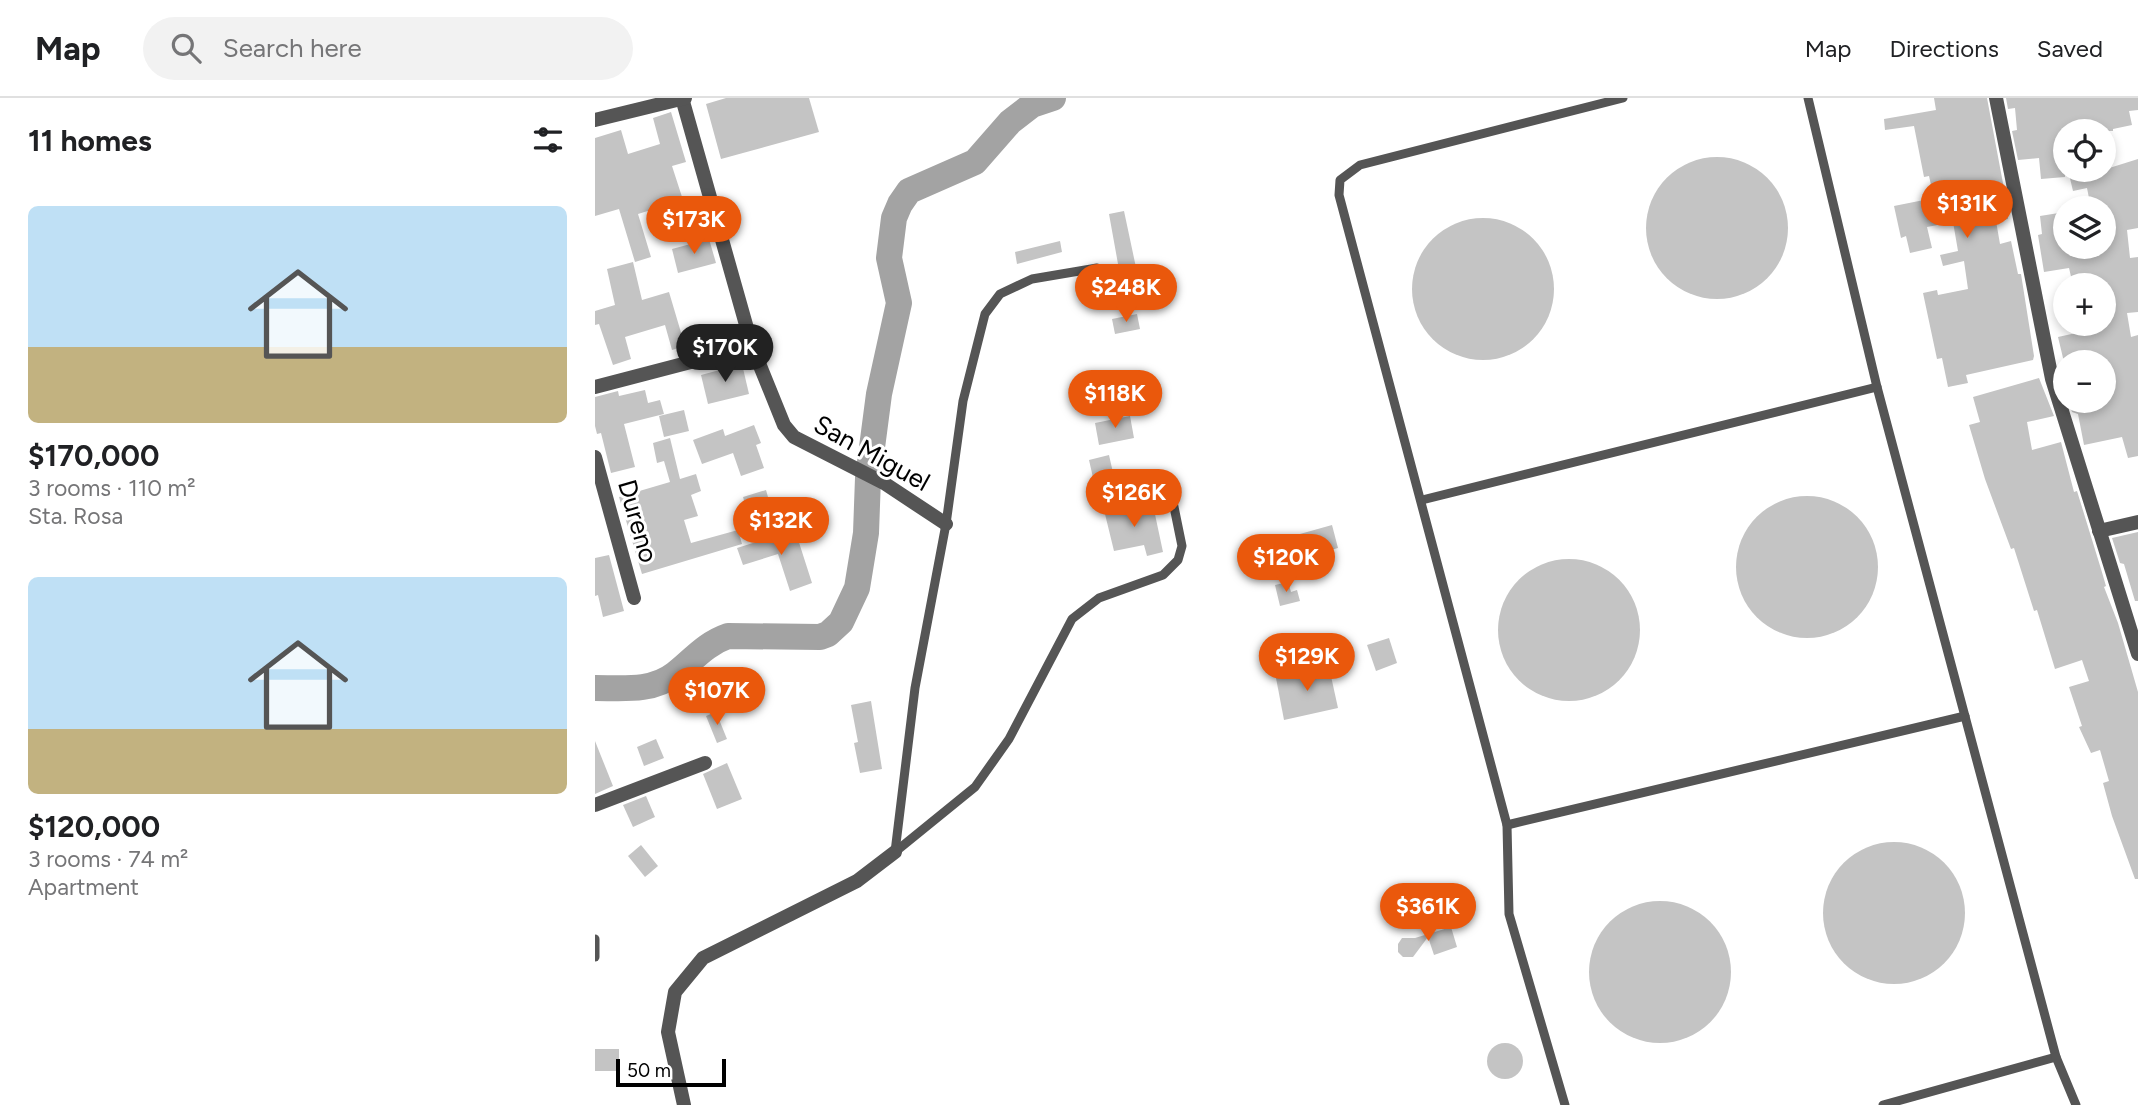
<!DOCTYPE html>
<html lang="en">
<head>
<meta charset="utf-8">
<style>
  :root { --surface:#fff; --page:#f2f2f2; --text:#202124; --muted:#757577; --line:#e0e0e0; --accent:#ea580c }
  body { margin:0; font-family:Figtree,sans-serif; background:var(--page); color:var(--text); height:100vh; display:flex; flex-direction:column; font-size:26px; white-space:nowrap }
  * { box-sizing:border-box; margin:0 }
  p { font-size:23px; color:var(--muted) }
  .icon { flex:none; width:38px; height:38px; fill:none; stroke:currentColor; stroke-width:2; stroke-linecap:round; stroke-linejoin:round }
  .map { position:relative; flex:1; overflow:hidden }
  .side { display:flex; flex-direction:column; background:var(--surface); width:595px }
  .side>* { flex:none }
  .buttons { position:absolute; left:1458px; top:21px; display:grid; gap:14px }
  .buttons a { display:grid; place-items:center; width:63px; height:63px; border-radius:50%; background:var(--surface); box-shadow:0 4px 10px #0003; font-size:35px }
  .scale { position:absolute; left:21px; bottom:18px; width:110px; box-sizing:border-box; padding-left:7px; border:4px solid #000; border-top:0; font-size:19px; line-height:24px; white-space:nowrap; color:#000; -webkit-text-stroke:5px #fff; paint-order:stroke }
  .price { position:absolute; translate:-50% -60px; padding:0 16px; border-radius:24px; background:var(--accent); color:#fff; font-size:23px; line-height:46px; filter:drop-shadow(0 2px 4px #0008) }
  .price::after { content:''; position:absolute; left:50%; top:42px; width:21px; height:16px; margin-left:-10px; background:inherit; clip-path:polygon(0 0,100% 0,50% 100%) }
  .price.active { background:#222; color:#fff }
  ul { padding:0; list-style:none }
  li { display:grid; align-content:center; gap:14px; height:371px; padding:0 28px }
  li span { display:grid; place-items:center; height:217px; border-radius:10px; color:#555 }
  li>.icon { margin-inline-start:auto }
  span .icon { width:126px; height:126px; fill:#fffc; stroke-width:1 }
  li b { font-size:30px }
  h2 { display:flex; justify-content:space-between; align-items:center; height:84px; padding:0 28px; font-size:30px }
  header { display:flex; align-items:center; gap:42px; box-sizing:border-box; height:98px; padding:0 35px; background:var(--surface); border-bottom:2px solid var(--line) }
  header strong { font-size:33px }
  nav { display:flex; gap:38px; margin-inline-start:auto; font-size:24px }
  .search { width:490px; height:63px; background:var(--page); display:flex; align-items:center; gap:18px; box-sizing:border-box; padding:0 24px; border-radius:38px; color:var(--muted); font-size:26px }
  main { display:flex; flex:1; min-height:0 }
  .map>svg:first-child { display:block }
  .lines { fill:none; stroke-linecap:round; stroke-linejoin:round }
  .river { stroke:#a3a3a3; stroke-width:26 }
  .building { fill:#c4c4c4 }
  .service { stroke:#555; stroke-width:9 }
  .minor { stroke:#555; stroke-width:14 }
  .labels { text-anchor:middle; stroke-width:6; stroke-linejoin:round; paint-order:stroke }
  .street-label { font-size:26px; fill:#000; stroke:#fff }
</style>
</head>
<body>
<header>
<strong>Map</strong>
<div class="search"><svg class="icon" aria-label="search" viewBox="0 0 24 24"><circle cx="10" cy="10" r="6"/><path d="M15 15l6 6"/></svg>Search here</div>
<nav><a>Map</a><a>Directions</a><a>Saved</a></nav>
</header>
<main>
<section class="side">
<h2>11 homes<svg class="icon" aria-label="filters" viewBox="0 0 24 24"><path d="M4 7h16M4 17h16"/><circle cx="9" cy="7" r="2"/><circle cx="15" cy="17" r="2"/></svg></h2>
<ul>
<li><span style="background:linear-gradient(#bfe0f5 65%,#c2b280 0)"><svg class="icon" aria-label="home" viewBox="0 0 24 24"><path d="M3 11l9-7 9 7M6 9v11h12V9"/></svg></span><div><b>$170,000</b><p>3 rooms · 110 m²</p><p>Sta. Rosa</p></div></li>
<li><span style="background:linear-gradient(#bfe0f5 70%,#c2b280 0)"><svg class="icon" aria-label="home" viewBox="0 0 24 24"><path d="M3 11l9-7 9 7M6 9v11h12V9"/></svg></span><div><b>$120,000</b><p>3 rooms · 74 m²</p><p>Apartment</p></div></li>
</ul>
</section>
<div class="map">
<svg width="1543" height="1007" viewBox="0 0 1543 1007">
  <rect width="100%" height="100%" fill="#fff"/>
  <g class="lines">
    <path class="river" d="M0,590C27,590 57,594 80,576C98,562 110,546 133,538L225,539L233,536L246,524L262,490L271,435L273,380L284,296L304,205L294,160L299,120L305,106L314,93L380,64L415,24L437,7L458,0"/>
  </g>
  <g class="building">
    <path d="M131,0H214L224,34L126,61L111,6Z"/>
    <path d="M1339,0H1392L1413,112V121L1401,123L1405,146L1416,143L1423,176H1426L1439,258L1438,262L1371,277L1373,285L1353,289L1347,260L1342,261L1328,195L1342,192L1343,197L1373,191L1369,163L1348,168L1345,157L1363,153L1358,124L1332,129L1337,150L1315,155L1311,138L1306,140L1299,108L1339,100L1334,78L1329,79L1319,28L1290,32L1289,21L1341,12Z"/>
    <path d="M1411,0H1543V12L1534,13L1537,27L1518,31V33H1470V79L1446,81L1444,60L1423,62L1417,33L1422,32L1420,10L1413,11Z"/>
    <path d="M76,14L91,64L77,68L88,102L43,116L56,159L40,164L24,111L0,118V40L26,32L33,56L65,46L58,20Z"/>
    <circle cx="1122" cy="130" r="71"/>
    <path d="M1543,61V130L1532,132L1535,160L1543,159V214L1532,215L1536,239L1543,237V358L1533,360L1527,339L1489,347L1483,316L1477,314L1474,303H1508V264H1469L1463,239L1508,229V186L1478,187L1474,170L1449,174L1443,137L1447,136L1445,118L1470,114V149H1508V110H1496L1492,90L1478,93L1473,72H1508Z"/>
    <path d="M529,113L546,193L532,196L528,176L525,177L514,116Z"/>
    <circle cx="888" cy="191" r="71"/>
    <path d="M114,141L121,165L83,175L77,151Z"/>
    <path d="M465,143L467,154L422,166L420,154Z"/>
    <path d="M38,164L47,202L74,194L90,248L77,252L70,227L30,239L36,261L18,267L4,226L0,227V213L20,207L12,171Z"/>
    <path d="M542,216L545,231L520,236L517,221Z"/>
    <path d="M147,266L154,296L113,306L106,277Z"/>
    <path d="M1444,280L1459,318L1432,324L1437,352L1466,344L1479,394L1482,393L1506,471L1511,488L1509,489L1523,525L1543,594V781H1540L1517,718L1508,685L1514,683L1505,652L1496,655L1484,629L1487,628L1474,589L1494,583L1487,562L1460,571L1442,512L1439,513L1419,450L1416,451L1390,381L1374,327L1385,324L1378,299Z"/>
    <path d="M50,292L53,305L65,302L69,316L29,326L40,369L16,375L6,335L2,336L0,328V299L23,293L24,298Z"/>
    <path d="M89,312L94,333L69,339L64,318Z"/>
    <path d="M535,318L539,340L504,347L500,325Z"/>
    <path d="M159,327L166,345L161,347L169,370L146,378L138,355L107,366L98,342L128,331L130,338Z"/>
    <path d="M75,340L85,381L101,376L106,393L96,397L103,418L89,422L96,445L143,432L147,446L47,476L24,399L75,384L69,363L62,365L58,345Z"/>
    <path d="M514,357L519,379L499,384L494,362Z"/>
    <path d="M171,392L177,413L154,420L148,399Z"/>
    <circle cx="1212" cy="469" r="71"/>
    <path d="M532,406L533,412L558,407L568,454L552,458L549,447L519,453L509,412Z"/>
    <path d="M737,427L743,450L686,466L680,443Z"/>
    <path d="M200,432L217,485L195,493L183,456L148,467L142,450Z"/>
    <path d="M1543,434V503H1540L1529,466L1525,465L1517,440Z"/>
    <path d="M14,457L29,513L8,519L3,497L0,498V460Z"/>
    <circle cx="974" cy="532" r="71"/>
    <path d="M693,484L696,494L702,492L705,503L685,508L680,487Z"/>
    <path d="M794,540L802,565L781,573L772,547Z"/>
    <path d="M734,569L743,610L689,622L681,580Z"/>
    <path d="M276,603L287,671L265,675L259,645L263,644L256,607Z"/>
    <path d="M121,614L132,641L122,645L111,618Z"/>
    <path d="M61,641L69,660L49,668L42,649Z"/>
    <path d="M0,643L18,688L0,696Z"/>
    <path d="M132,665L147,701L122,711L108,676Z"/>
    <path d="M51,698L60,719L38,729L28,707Z"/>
    <circle cx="1299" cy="815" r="71"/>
    <path d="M46,747L63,768L50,779L33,758Z"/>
    <circle cx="1065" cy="874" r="71"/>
    <path d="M856,829L862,849L839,857L833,839L818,859H808L803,854V846L807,840H820Z"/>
    <circle cx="910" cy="963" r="18"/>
    <rect x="0" y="951" width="24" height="22"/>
  </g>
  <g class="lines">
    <g class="service">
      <path d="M1213,0L1282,289L1461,959L1288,1007"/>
      <path d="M827,402L1282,289"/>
      <path d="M912,727L1370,618"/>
      <path d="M300,754L320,590L351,426L368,303L390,216L405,196L437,181L502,170"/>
      <path d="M300,754L380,689L414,641L477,521L504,500L568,477L583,462L587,448L578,404L557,380"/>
      <path d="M0,841V859"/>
      <path d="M1461,959L1481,1007"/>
      <path d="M970,1007L914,816L912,727L744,97L745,82L765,67L1028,0"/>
    </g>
    <g class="minor">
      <path d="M87,0L157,248L189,327L199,339L289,385L351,426"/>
      <path d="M1401,0L1457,281L1543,556"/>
      <path d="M0,22L90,0"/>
      <path d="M0,289L157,248"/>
      <path d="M0,359L39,500"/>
      <path d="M1504,433L1543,424"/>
      <path d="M0,707L110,665"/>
      <path d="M89,1007L73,934L80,894L108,860L262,783L300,754"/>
    </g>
  </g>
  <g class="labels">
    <g class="street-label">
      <text transform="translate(277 355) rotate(29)" y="9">San Miguel</text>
      <text transform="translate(43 423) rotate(74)" y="9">Dureno</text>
    </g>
  </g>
</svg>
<div class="buttons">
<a><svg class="icon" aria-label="locate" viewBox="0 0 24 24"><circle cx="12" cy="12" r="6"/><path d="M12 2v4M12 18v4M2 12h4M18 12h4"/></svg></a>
<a><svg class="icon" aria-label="layers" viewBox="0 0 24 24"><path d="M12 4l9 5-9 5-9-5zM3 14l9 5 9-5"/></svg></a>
<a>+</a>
<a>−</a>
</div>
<div class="scale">50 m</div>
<b class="price" style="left:1372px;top:142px">$131K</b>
<b class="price" style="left:99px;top:158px">$173K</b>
<b class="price" style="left:531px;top:226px">$248K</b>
<b class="price active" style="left:130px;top:286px">$170K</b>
<b class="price" style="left:520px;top:332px">$118K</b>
<b class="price" style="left:539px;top:431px">$126K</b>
<b class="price" style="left:186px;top:459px">$132K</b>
<b class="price" style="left:691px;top:496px">$120K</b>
<b class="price" style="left:712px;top:595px">$129K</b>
<b class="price" style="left:122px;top:629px">$107K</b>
<b class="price" style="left:833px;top:845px">$361K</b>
</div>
</main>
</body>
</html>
